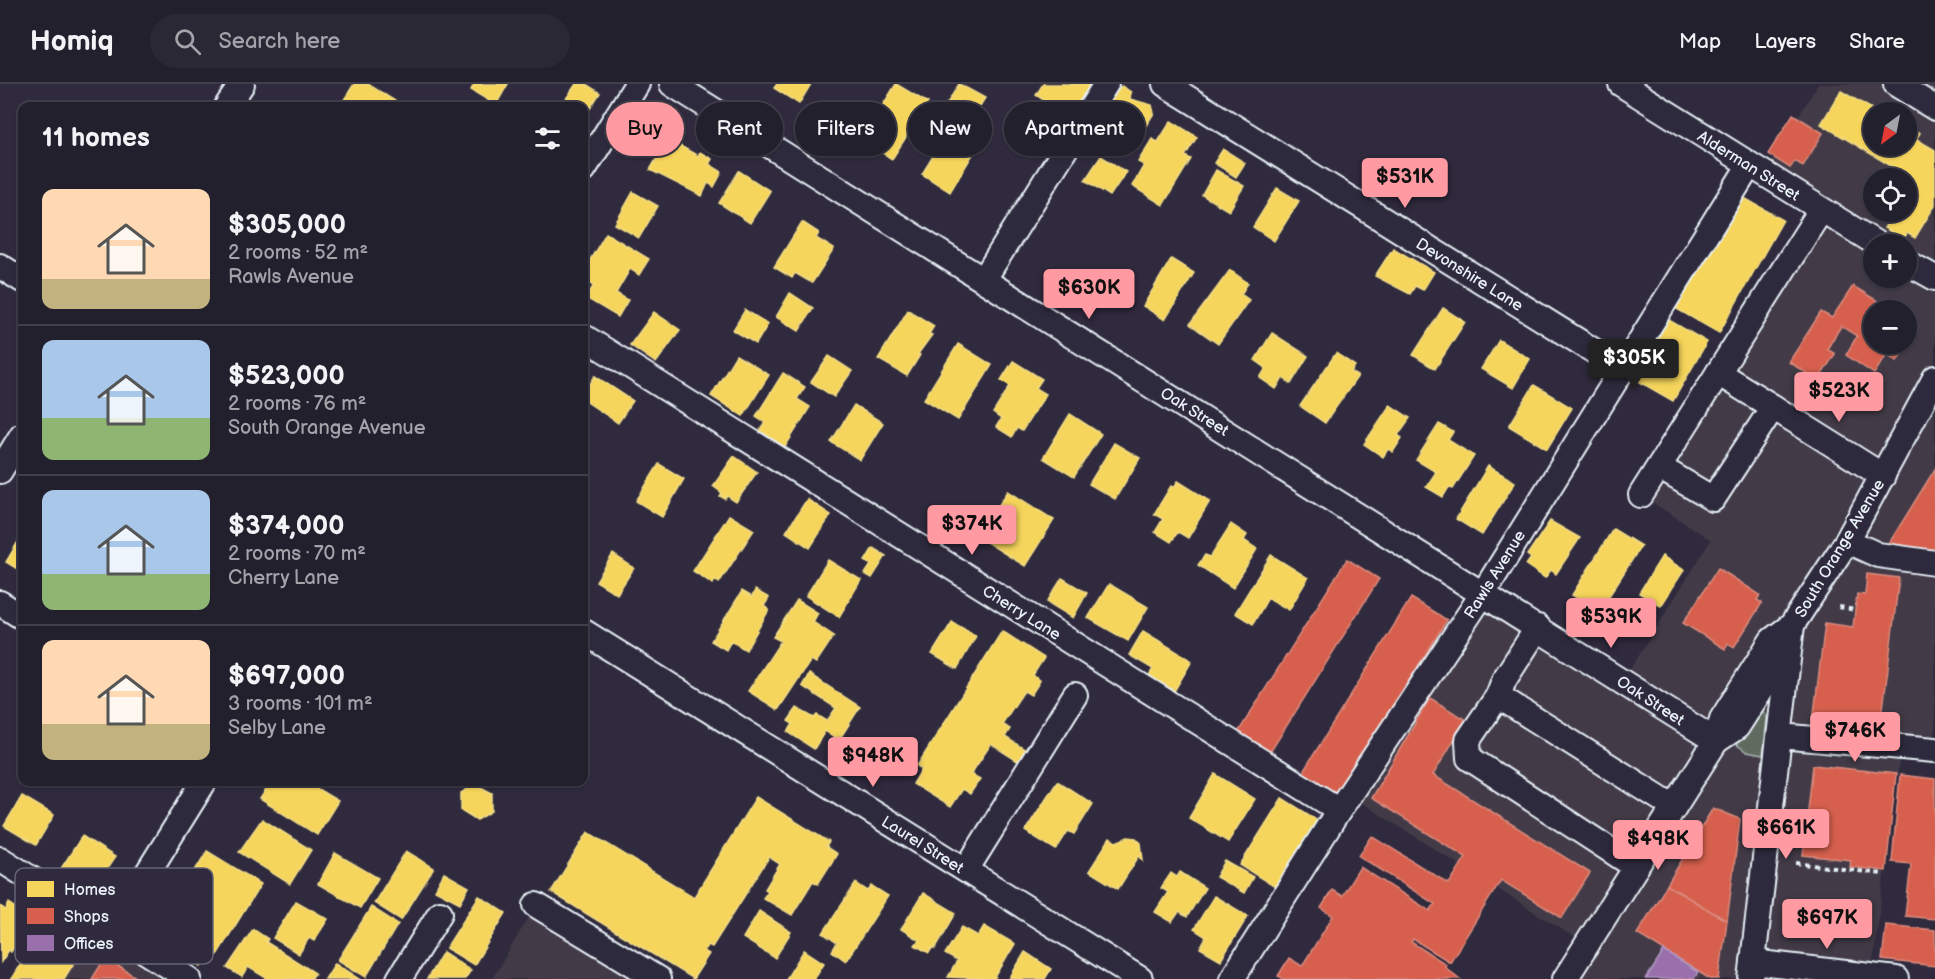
<!DOCTYPE html>
<html lang="en">
<head>
<meta charset="utf-8">
<style>
  :root { --surface:#23202e; --page:#2b2836; --text:#f1f3f6; --muted:#a3a3aa; --line:#403e4a; --accent:#ff9aa2 }
  body { margin:0; font-family:"Balsamiq Sans",sans-serif; background:var(--page); color:var(--text); height:100vh; display:flex; flex-direction:column; font-size:22px; white-space:nowrap }
  * { box-sizing:border-box; margin:0 }
  p { font-size:20px; color:var(--muted) }
  .icon { flex:none; width:33px; height:33px; fill:none; stroke:currentColor; stroke-width:2; stroke-linecap:round; stroke-linejoin:round }
  .map { position:relative; flex:1; overflow:hidden }
  .drawer { position:absolute; left:18px; top:18px; width:570px; height:684px; display:flex; flex-direction:column; background:var(--surface); border-radius:12px; box-shadow:0 2px 4px #0004,0 0 0 2px var(--line) }
  .drawer>* { flex:none }
  .hud { position:absolute; left:606px; top:18px; width:570px; height:54px; display:flex; gap:12px }
  .needle { width:39px; rotate:212deg }
  .tools { position:absolute; left:1863px; top:18px; display:grid; gap:12px }
  .tools a { display:grid; place-items:center; width:54px; height:54px; border-radius:50%; background:var(--surface); box-shadow:0 2px 4px #0004,0 0 0 2px var(--line); font-size:30px }
  .price { position:absolute; translate:-50% -51px; padding:0 14px; border-radius:6px; background:var(--accent); color:#111; font-size:20px; line-height:39px; filter:drop-shadow(0 2px 3px #0008) }
  .price::after { content:''; position:absolute; left:50%; top:36px; width:18px; height:14px; margin-left:-9px; background:inherit; clip-path:polygon(0 0,100% 0,50% 100%) }
  .price.current { background:#222; color:#fff }
  ul { padding:0; list-style:none }
  li { display:flex; align-items:center; gap:18px; height:150px; padding:0 24px }
  li+li { border-top:2px solid var(--line) }
  li span { display:grid; place-items:center; flex:none; width:168px; height:120px; border-radius:12px; color:#555 }
  li>.icon { margin-inline-start:auto }
  span .icon { width:72px; height:72px; fill:#fffc; stroke-width:1 }
  li b { font-size:26px }
  h2 { display:flex; justify-content:space-between; align-items:center; height:72px; padding:0 24px; font-size:26px }
  .tag { padding:0 21px; border-radius:27px; background:var(--surface); box-shadow:0 2px 4px #0004,0 0 0 2px var(--line); font-size:21px; line-height:54px }
  .tag.current { background:var(--accent); color:#111 }
  header { display:flex; align-items:center; gap:36px; box-sizing:border-box; height:84px; padding:0 30px; background:var(--surface); border-bottom:2px solid var(--line) }
  header strong { font-size:28px }
  nav { display:flex; gap:33px; margin-inline-start:auto; font-size:21px }
  .search { width:420px; height:54px; background:var(--page); display:flex; align-items:center; gap:15px; box-sizing:border-box; padding:0 21px; border-radius:33px; color:var(--muted); font-size:22px }
  .map>svg:first-child { display:block }
  .built { fill:#423b47; fill-rule:evenodd }
  .green { fill:#606b5f; stroke:#a4aeac; stroke-width:1.5 }
  .homes { fill:#f6d55c; stroke:#f2dd8b; stroke-width:1.5 }
  .shops { fill:#d6604d; stroke:#db8c80; stroke-width:1.5 }
  .offices { fill:#9970ab; stroke:#b197c2; stroke-width:1.5 }
  .lines { fill:none; stroke-linecap:round; stroke-linejoin:round }
  .minor-casing { stroke:#e8f1f8; stroke-width:28 }
  .path { stroke:#e8f1f8; stroke-width:4; stroke-dasharray:4.5 4.5; stroke-linecap:butt }
  .minor { stroke:#2f2a3d; stroke-width:24 }
  .labels { text-anchor:middle; stroke-width:6; stroke-linejoin:round; paint-order:stroke }
  .street-label { font-size:16px; fill:#e8f1f8; stroke:#2f2a3d }
  .key { fill:#2f2a3d; stroke:#666675; stroke-width:1.5 }
  .key-label { font-size:16px; fill:#e8f1f8 }
</style>
</head>
<body>
<header>
<strong>Homiq</strong>
<div class="search"><svg class="icon" aria-label="search" viewBox="0 0 24 24"><circle cx="10" cy="10" r="6"/><path d="M15 15l6 6"/></svg>Search here</div>
<nav><a>Map</a><a>Layers</a><a>Share</a></nav>
</header>
<div class="map">
<svg width="1935" height="895" viewBox="0 0 1935 895">
  <rect width="100%" height="100%" fill="#2f2a3d"/>
  <filter id="ink" filterUnits="userSpaceOnUse"><feTurbulence type="fractalNoise" baseFrequency=".0167" numOctaves="2"/><feDisplacementMap in="SourceGraphic" scale="12" xChannelSelector="R" yChannelSelector="G"/><feConvolveMatrix kernelMatrix="1 2 1 2 8 2 1 2 1" color-interpolation-filters="sRGB"/></filter>
  <g filter="url(#ink)">
    <g class="built">
      <path d="M1818,0H1935V645L1933,666L1901,663L1871,892L1896,895H1565L1587,861L1349,711L1484,508L1623,597L1711,456L1641,411L1821,126L1763,91ZM1874,28H1906V62H1874ZM1874,94H1906V128H1874ZM1874,160H1906V194H1874ZM1874,226H1906V260H1874Z"/>
      <path d="M536,821L654,895H492Z"/>
      <path d="M55,833L94,851L162,895H16Z"/>
    </g>
    <path class="green" d="M1760,627L1765,629L1767,634L1763,671L1747,668L1736,660Z"/>
    <g class="homes">
      <path d="M354,0H368L398,19L396,22H340Z"/>
      <path d="M474,0H508L496,21L471,6Z"/>
      <path d="M576,0H586L600,9L584,34V22H561Z"/>
      <path d="M777,0H811L799,20L774,4Z"/>
      <path d="M896,0L928,19L892,75L861,56Z"/>
      <path d="M959,0L985,14L968,41L943,26Z"/>
      <path d="M1043,0H1093L1071,34L1036,11Z"/>
      <path d="M1122,2L1131,8L1130,15L1152,21L1154,29L1128,70L1089,46L1115,5Z"/>
      <path d="M1841,7L1877,28H1874V62H1906V41L1920,49L1916,55L1935,66V121L1915,154L1907,149L1904,155L1884,144L1894,128H1906V106L1913,95L1821,40Z"/>
      <path d="M1024,24L1047,38L1032,62L1009,48Z"/>
      <path d="M980,32L992,39L950,108L922,90L949,46L965,56Z"/>
      <path d="M1171,37L1197,53L1185,72L1191,75L1163,121L1132,102L1144,81L1138,78L1152,55L1158,58Z"/>
      <path d="M668,55L698,72L700,68L712,75L709,80L722,88L714,103L708,99L702,112L650,86Z"/>
      <path d="M1223,65L1245,79L1236,93L1214,79Z"/>
      <path d="M1101,72L1126,88L1110,112L1085,96Z"/>
      <path d="M1216,86L1244,102L1229,127L1202,111Z"/>
      <path d="M739,87L770,107L750,139L719,119Z"/>
      <path d="M1277,104L1299,117L1274,157L1253,143Z"/>
      <path d="M633,108L658,122L639,154L615,140Z"/>
      <path d="M1739,111L1783,136L1719,249L1675,224Z"/>
      <path d="M802,138L819,149L816,154L834,165L812,199L795,189L792,194L774,183Z"/>
      <path d="M606,149L649,175L639,191L630,185L616,209L628,216L618,233L586,214L594,201L584,195V186Z"/>
      <path d="M1393,164L1434,188L1423,206L1415,202L1410,210L1375,192Z"/>
      <path d="M1171,175L1194,189L1165,236L1143,222Z"/>
      <path d="M1230,186L1248,199L1241,210L1249,216L1218,260L1190,240Z"/>
      <path d="M790,209L813,224L799,247L776,233Z"/>
      <path d="M1443,224L1465,238L1435,285L1413,271Z"/>
      <path d="M745,226L768,240L756,260L733,246Z"/>
      <path d="M908,226L934,242L929,250L932,251L918,270L920,271L907,292L878,275Z"/>
      <path d="M654,228L680,246L656,279L630,261Z"/>
      <path d="M1667,235L1707,258L1673,317L1633,294Z"/>
      <path d="M1272,249L1308,272L1291,300L1283,294L1276,305L1260,294L1266,284L1255,276Z"/>
      <path d="M1499,256L1530,275L1513,304L1481,285Z"/>
      <path d="M958,260L992,281L958,336L924,315Z"/>
      <path d="M1336,269L1355,282L1351,288L1358,292L1325,339L1300,322Z"/>
      <path d="M736,271L769,291L743,332L711,312Z"/>
      <path d="M829,272L852,287L834,313L811,298Z"/>
      <path d="M1013,277L1042,295L1036,304L1046,310L1022,347L1017,344L1012,353L996,343L1001,335L993,329L1010,302L1001,296Z"/>
      <path d="M783,289L805,303L797,315L810,323L785,363L760,347L765,338L756,332Z"/>
      <path d="M595,292L633,317L618,339L584,316V309Z"/>
      <path d="M1534,301L1572,324L1547,365L1509,342Z"/>
      <path d="M854,321L883,339L860,376L831,358Z"/>
      <path d="M1390,321L1410,334L1398,351L1402,354L1393,368L1388,365L1383,373L1364,360Z"/>
      <path d="M1070,330L1101,350L1074,393L1043,374Z"/>
      <path d="M1439,340L1453,348L1448,356L1474,372L1453,405L1449,403L1443,413L1426,403L1436,388L1416,376Z"/>
      <path d="M1114,359L1140,374L1115,415L1089,400Z"/>
      <path d="M734,372L757,388L736,418L727,412L725,415L720,412L722,409L713,402Z"/>
      <path d="M659,380L684,395L662,433L636,417Z"/>
      <path d="M1488,382L1515,398L1482,451L1456,435Z"/>
      <path d="M1178,397L1210,417L1188,454L1178,448L1171,458L1155,448L1163,435L1154,430L1171,402L1174,403Z"/>
      <path d="M1008,407L1054,436L1025,482L978,453Z"/>
      <path d="M807,415L831,431L810,464L786,448Z"/>
      <path d="M729,431L754,446L719,499L715,496L713,500L693,487Z"/>
      <path d="M1550,437L1580,454L1556,490L1551,486L1545,494L1526,481L1531,474L1527,471Z"/>
      <path d="M1231,440L1247,451L1244,456L1257,465L1233,504L1198,481L1205,471L1210,473Z"/>
      <path d="M1613,445L1641,462L1604,520L1600,519L1596,526L1572,511Z"/>
      <path d="M22,451V488L6,478Z"/>
      <path d="M873,464L886,472L872,494L865,490L871,481L865,477Z"/>
      <path d="M613,470L634,484L617,510L596,497Z"/>
      <path d="M1271,471L1308,494L1289,526L1268,514L1253,540L1235,529Z"/>
      <path d="M1662,472L1684,486L1661,522L1639,509Z"/>
      <path d="M828,476L861,496L839,533L806,512Z"/>
      <path d="M1062,494L1087,509L1073,534L1047,518Z"/>
      <path d="M1109,500L1148,523L1128,557L1088,534Z"/>
      <path d="M755,506L769,514L764,522L769,526L746,566L731,557L726,566L711,557L742,507L752,513Z"/>
      <path d="M797,516L818,529L813,538L834,552L816,579L811,576L778,626L748,607L781,557L773,553Z"/>
      <path d="M952,538L976,552L957,585L932,570Z"/>
      <path d="M1002,547L1044,574L1033,591L1040,597L1031,611L1024,607L1002,640L1010,645L1005,653L1026,666L1019,678L991,660L971,690L980,695L970,710L962,705L950,723L913,700L922,685L917,682Z"/>
      <path d="M1143,547L1192,577L1173,609L1148,593L1153,585L1129,571Z"/>
      <path d="M809,590L860,623L839,656L825,647L814,665L788,648L793,640L788,637L797,624L814,634L817,631L827,637L836,624L802,602Z"/>
      <path d="M1215,690L1255,715L1228,758L1189,734Z"/>
      <path d="M1057,697L1093,720L1074,750L1068,747L1056,766L1025,747Z"/>
      <path d="M271,698H306L338,717L317,751L260,715Z"/>
      <path d="M475,700L492,709V727L477,736L461,726V709Z"/>
      <path d="M22,712L54,731L36,761L4,742Z"/>
      <path d="M756,713L829,758L826,763L837,770L818,800L813,797L792,831L763,814L768,807L765,805L780,780L769,773L712,863L708,861L704,867L709,870L693,895L551,808L588,748L694,813Z"/>
      <path d="M1282,714L1322,739L1280,806L1240,781Z"/>
      <path d="M262,735L311,766L290,800L239,768Z"/>
      <path d="M82,752L115,773L92,807L60,786Z"/>
      <path d="M1128,753L1136,754L1141,759L1143,776L1139,772L1118,805L1089,787L1110,754L1116,758Z"/>
      <path d="M207,767L261,800L214,876L208,872L201,882L154,853Z"/>
      <path d="M406,767L434,784L401,836L374,819Z"/>
      <path d="M335,769L378,794L360,824L318,800Z"/>
      <path d="M1225,777L1253,793L1244,809L1216,793Z"/>
      <path d="M1180,788L1205,804L1187,833L1179,828L1172,838L1155,828L1168,808L1161,804L1171,789L1177,793Z"/>
      <path d="M444,789L469,803L460,819L435,806Z"/>
      <path d="M856,799L868,807L872,802L888,812L846,877L832,867L837,859L823,849Z"/>
      <path d="M923,809L956,829L935,865L932,864L929,869L915,861L919,856L901,845Z"/>
      <path d="M479,812L506,829L474,881L446,864Z"/>
      <path d="M1214,812L1248,832L1221,876L1200,864L1206,853L1194,845Z"/>
      <path d="M296,817L328,835L314,857L309,854L299,870L273,854Z"/>
      <path d="M9,819L24,829L20,835L28,840L11,868L9,866L1,878L0,822L6,826Z"/>
      <path d="M371,823L398,840L366,893L338,876Z"/>
      <path d="M759,827L791,848L775,874L743,854Z"/>
      <path d="M46,838L85,861L64,895H11Z"/>
      <path d="M984,842L1015,860L994,895L948,893L957,877L945,870L962,843L978,852Z"/>
      <path d="M253,845L268,855L266,858L315,889L311,895H268L248,883L242,893L227,884Z"/>
      <path d="M804,866L824,879L814,895H786Z"/>
      <path d="M443,868L471,886L465,895H427Z"/>
      <path d="M1025,868L1051,885L1045,895H1009Z"/>
      <path d="M335,879L360,895H325Z"/>
    </g>
    <g class="shops">
      <path d="M1793,30L1823,49L1803,82L1795,77L1790,84L1768,70Z"/>
      <path d="M1853,202L1892,226H1874V260H1906V236L1918,243L1897,277L1887,270L1874,290L1846,271L1857,252L1841,242L1827,265L1835,270L1814,303L1803,296L1808,290L1789,278L1821,228L1832,234Z"/>
      <path d="M1935,385V468L1888,461Z"/>
      <path d="M1347,475L1379,495L1269,670L1237,650Z"/>
      <path d="M1718,484L1760,511L1757,516L1762,519L1734,563L1728,559L1725,565L1683,539Z"/>
      <path d="M1867,490L1899,494L1881,641L1850,637L1849,642L1813,638L1825,539L1853,543L1857,510L1865,511Z"/>
      <path d="M1411,514L1447,536L1336,713L1301,691Z"/>
      <path d="M1430,614L1466,636L1433,691L1590,789L1562,834L1501,796L1450,878L1413,855L1411,858L1446,880L1445,883L1460,895H1284L1278,892L1289,874L1302,882L1333,832L1321,824L1332,806L1342,812L1360,783L1430,827L1435,820L1359,772L1372,752L1449,800L1466,773L1371,714Z"/>
      <path d="M1813,681L1896,690L1886,787L1850,783L1851,776L1803,771Z"/>
      <path d="M1900,691L1935,695V835L1905,832L1911,780L1892,778Z"/>
      <path d="M1713,724L1740,735L1727,837L1667,801Z"/>
      <path d="M1667,801L1727,837L1719,895H1710L1637,850Z"/>
      <path d="M1886,841L1935,846V882L1882,876Z"/>
      <path d="M105,874L139,895H92Z"/>
    </g>
    <path class="offices" d="M1664,867L1698,888L1694,895H1646Z"/>
    <g class="lines">
      <g class="minor-casing">
        <g id="minor">
          <path d="M672,0L1716,657"/>
          <path d="M1165,0L1623,285"/>
          <path d="M1621,0L1877,160"/>
          <path d="M1896,0L1935,24"/>
          <path d="M227,22L242,0"/>
          <path d="M584,85L637,0"/>
          <path d="M1906,178L1935,194"/>
          <path d="M0,182L22,196"/>
          <path d="M984,195L1106,0"/>
          <path d="M584,253L1339,726"/>
          <path d="M1773,323L1883,392"/>
          <path d="M1659,383L1713,415L1773,323L1718,289"/>
          <path d="M0,387L22,351"/>
          <path d="M1641,411L1821,126"/>
          <path d="M1847,457L1878,471L1935,479"/>
          <path d="M0,519L22,533"/>
          <path d="M584,548L1140,895"/>
          <path d="M1498,612L1504,596L1538,543"/>
          <path d="M1780,652L1935,666"/>
          <path d="M1716,657L1737,643L1787,565"/>
          <path d="M0,775L189,895"/>
          <path d="M1636,783L1469,674L1468,656L1498,612L1674,723"/>
          <path d="M966,786L1075,611"/>
          <path d="M536,821L658,895"/>
          <path d="M112,846L204,698"/>
          <path d="M1753,878L1896,895"/>
          <path d="M399,895L440,829"/>
          <path d="M1232,895L1339,726L1484,508L1749,82"/>
          <path d="M1565,895L1716,657L1722,635L1772,556L1792,541L1847,457L1935,294"/>
          <path d="M1751,895L1792,541"/>
        </g>
      </g>
      <g class="path">
        <path d="M1839,523L1855,526"/>
        <path d="M1796,779L1882,790"/>
      </g>
      <use href="#minor" class="minor"/>
    </g>
  </g>
  <g class="labels">
    <g class="street-label">
      <text transform="translate(1749 81) rotate(32)" y="6">Alderman Street</text>
      <text transform="translate(1470 190) rotate(32)" y="6">Devonshire Lane</text>
      <text transform="translate(1195 327) rotate(32)" y="6">Oak Street</text>
      <text transform="translate(1839 464) rotate(-59)" y="6">South Orange Avenue</text>
      <text transform="translate(1494 490) rotate(-58)" y="6">Rawls Avenue</text>
      <text transform="translate(1022 528) rotate(32)" y="6">Cherry Lane</text>
      <text transform="translate(1651 616) rotate(33)" y="6">Oak Street</text>
      <text transform="translate(923 760) rotate(32)" y="6">Laurel Street</text>
    </g>
  </g>
  <rect x="15" y="784" width="198" height="96" rx="9" class="key"/>
  <rect x="27" y="797" width="27" height="16" fill="#f6d55c"/>
  <rect x="27" y="824" width="27" height="16" fill="#d6604d"/>
  <rect x="27" y="851" width="27" height="16" fill="#9970ab"/>
  <g class="key-label">
    <text x="64" y="811">Homes</text>
    <text x="64" y="838">Shops</text>
    <text x="64" y="865">Offices</text>
  </g>
</svg>
<div class="tools">
<a><svg class="needle" viewBox="-14 -14 28 28"><path d="M0-13l5 13h-10z" fill="#e53935"/><path d="M0 13l5-13h-10z" fill="#a3a3aa"/></svg></a>
<a><svg class="icon" aria-label="locate" viewBox="0 0 24 24"><circle cx="12" cy="12" r="6"/><path d="M12 2v4M12 18v4M2 12h4M18 12h4"/></svg></a>
<a>+</a>
<a>−</a>
</div>
<b class="price" style="left:1405px;top:125px">$531K</b>
<b class="price" style="left:1089px;top:236px">$630K</b>
<b class="price current" style="left:1634px;top:306px">$305K</b>
<b class="price" style="left:1839px;top:339px">$523K</b>
<b class="price" style="left:972px;top:472px">$374K</b>
<b class="price" style="left:1611px;top:565px">$539K</b>
<b class="price" style="left:1855px;top:679px">$746K</b>
<b class="price" style="left:873px;top:704px">$948K</b>
<b class="price" style="left:1786px;top:776px">$661K</b>
<b class="price" style="left:1658px;top:787px">$498K</b>
<b class="price" style="left:1827px;top:866px">$697K</b>
<div class="hud">
<a class="tag current">Buy</a>
<a class="tag">Rent</a>
<a class="tag">Filters</a>
<a class="tag">New</a>
<a class="tag">Apartment</a>
</div>
<section class="drawer">
<h2>11 homes<svg class="icon" aria-label="filters" viewBox="0 0 24 24"><path d="M4 7h16M4 17h16"/><circle cx="9" cy="7" r="2"/><circle cx="15" cy="17" r="2"/></svg></h2>
<ul>
<li><span style="background:linear-gradient(#ffd9b3 75%,#c2b280 0)"><svg class="icon" aria-label="home" viewBox="0 0 24 24"><path d="M3 11l9-7 9 7M6 9v11h12V9"/></svg></span><div><b>$305,000</b><p>2 rooms · 52 m²</p><p>Rawls Avenue</p></div></li>
<li><span style="background:linear-gradient(#a9c7e8 65%,#8fb573 0)"><svg class="icon" aria-label="home" viewBox="0 0 24 24"><path d="M3 11l9-7 9 7M6 9v11h12V9"/></svg></span><div><b>$523,000</b><p>2 rooms · 76 m²</p><p>South Orange Avenue</p></div></li>
<li><span style="background:linear-gradient(#a9c7e8 70%,#8fb573 0)"><svg class="icon" aria-label="home" viewBox="0 0 24 24"><path d="M3 11l9-7 9 7M6 9v11h12V9"/></svg></span><div><b>$374,000</b><p>2 rooms · 70 m²</p><p>Cherry Lane</p></div></li>
<li><span style="background:linear-gradient(#ffd9b3 70%,#c2b280 0)"><svg class="icon" aria-label="home" viewBox="0 0 24 24"><path d="M3 11l9-7 9 7M6 9v11h12V9"/></svg></span><div><b>$697,000</b><p>3 rooms · 101 m²</p><p>Selby Lane</p></div></li>
</ul>
</section>
</div>
</body>
</html>
